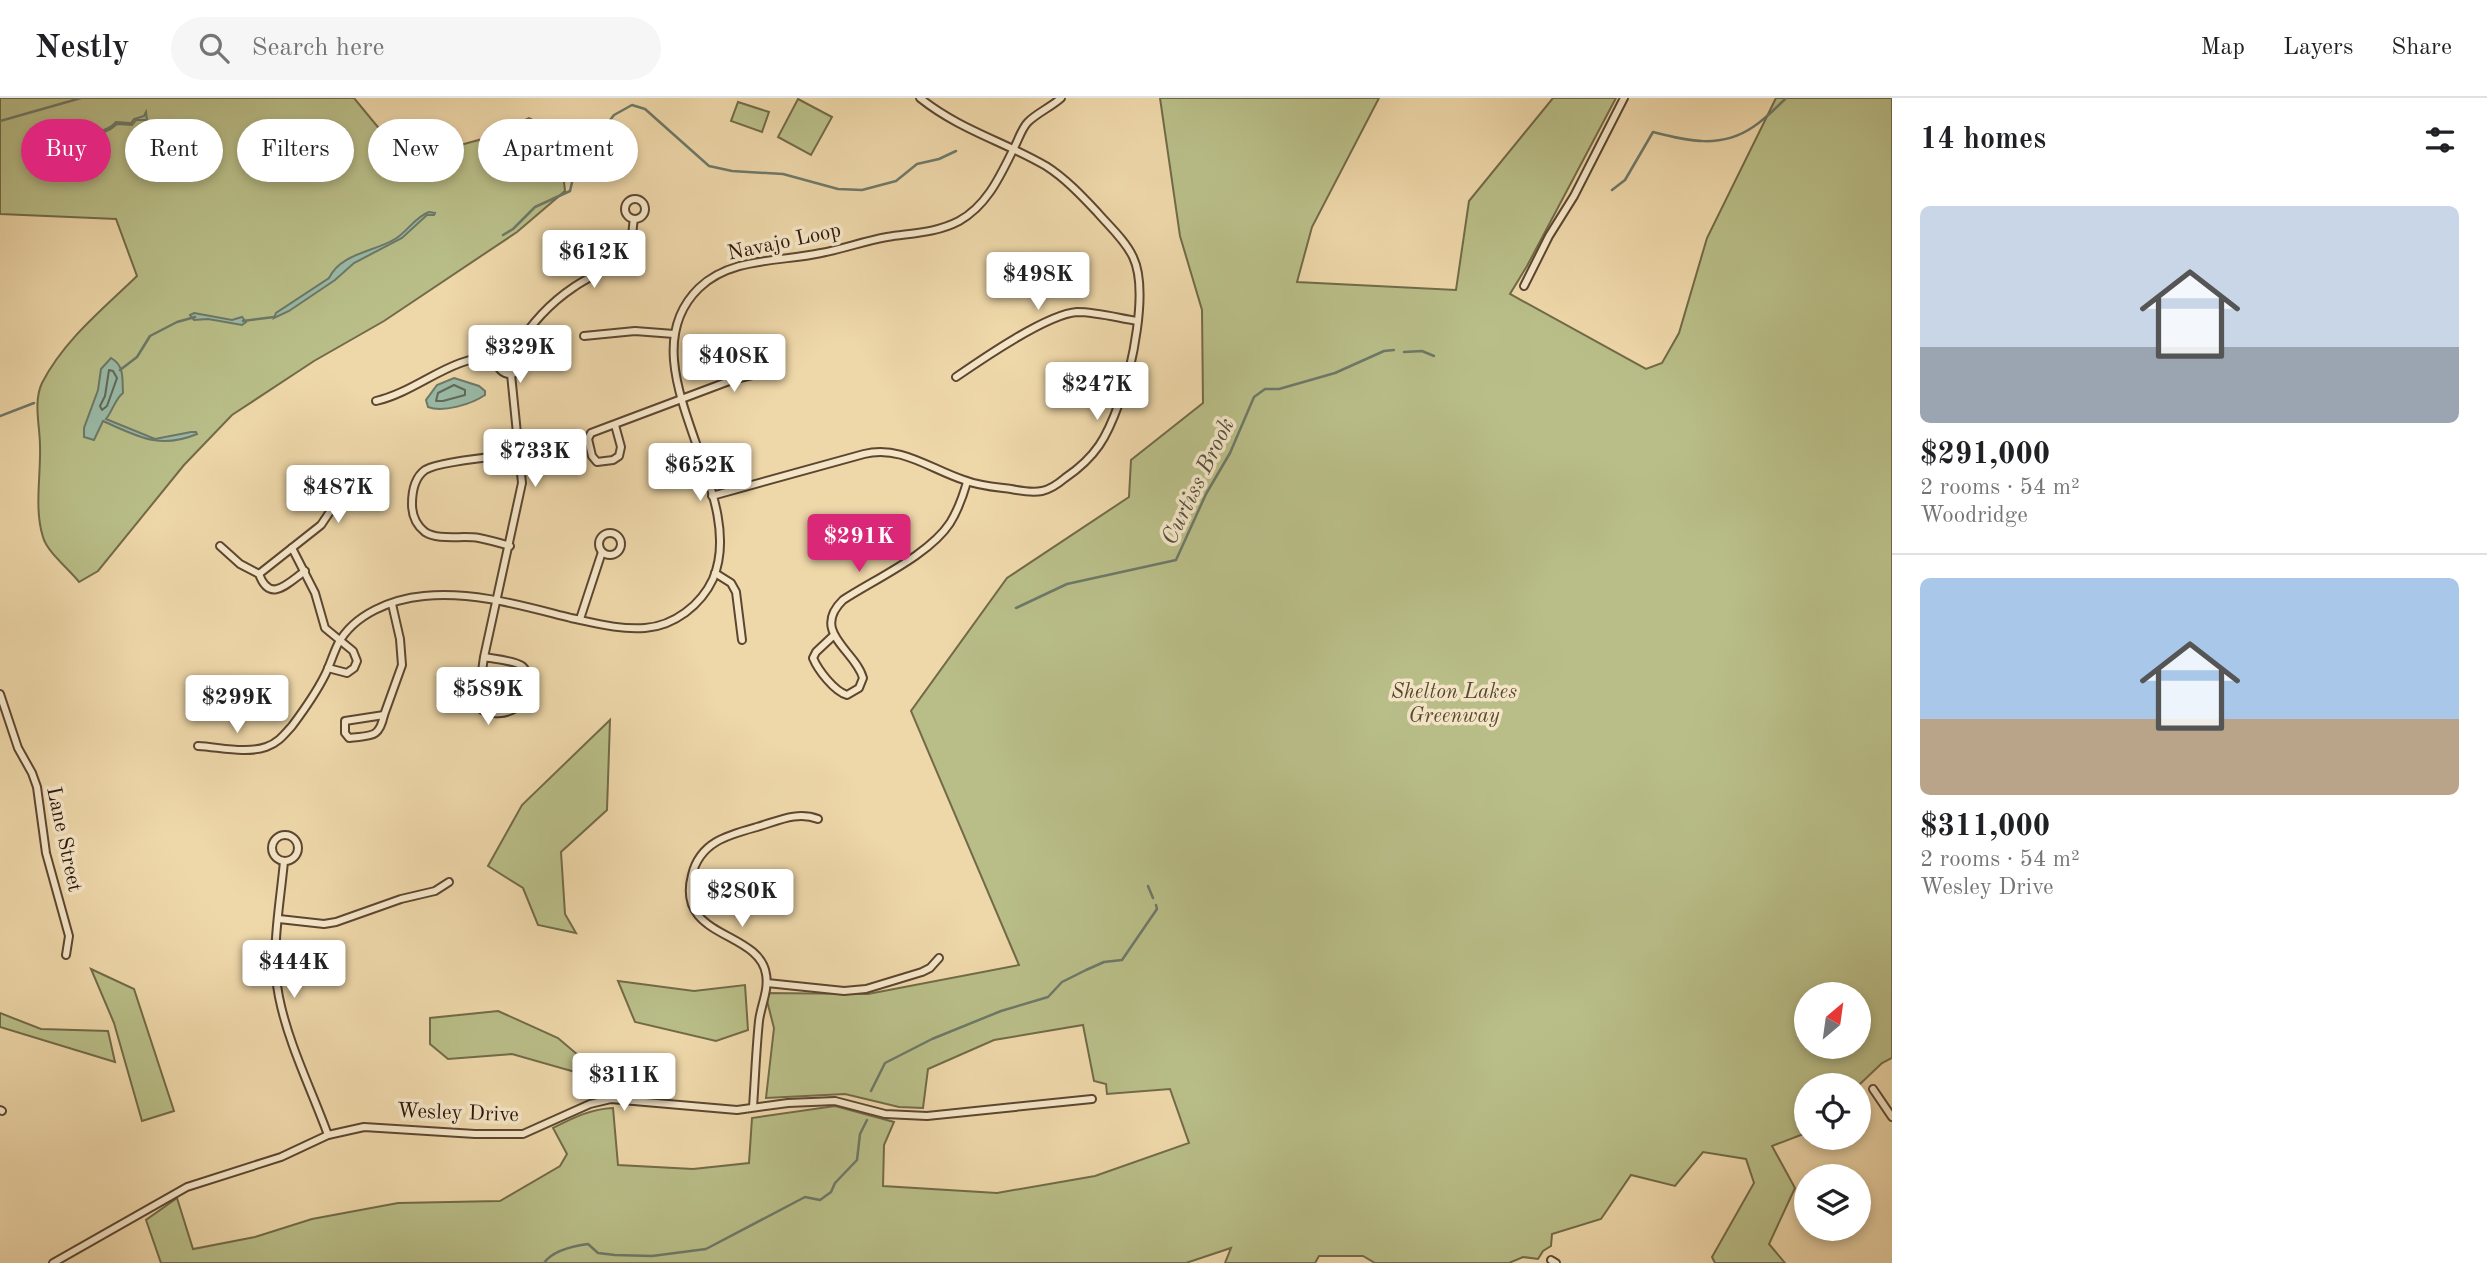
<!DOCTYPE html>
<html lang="en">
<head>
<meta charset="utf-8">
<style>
  :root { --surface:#fff; --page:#f6f6f6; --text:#202124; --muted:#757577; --line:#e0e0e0; --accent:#db2777 }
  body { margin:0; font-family:"Old Standard TT",serif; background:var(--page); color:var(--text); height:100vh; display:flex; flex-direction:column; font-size:26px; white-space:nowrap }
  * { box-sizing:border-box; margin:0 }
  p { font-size:23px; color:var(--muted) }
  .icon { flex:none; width:38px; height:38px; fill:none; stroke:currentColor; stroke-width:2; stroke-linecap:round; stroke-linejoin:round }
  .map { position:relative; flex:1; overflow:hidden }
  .side { display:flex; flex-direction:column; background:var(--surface); width:595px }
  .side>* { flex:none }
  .top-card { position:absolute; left:21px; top:21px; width:665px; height:63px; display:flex; gap:14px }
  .needle { width:46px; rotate:29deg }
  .controls { position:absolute; left:1794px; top:884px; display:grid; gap:14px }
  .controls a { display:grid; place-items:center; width:77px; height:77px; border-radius:50%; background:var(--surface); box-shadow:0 4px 10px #0003; font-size:35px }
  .price { position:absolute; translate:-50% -60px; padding:0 16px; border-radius:7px; background:#fff; color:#222; font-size:23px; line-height:46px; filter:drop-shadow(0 2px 4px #0008) }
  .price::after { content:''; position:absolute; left:50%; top:42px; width:21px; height:16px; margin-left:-10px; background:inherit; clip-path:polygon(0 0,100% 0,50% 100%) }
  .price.current { background:var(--accent); color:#fff }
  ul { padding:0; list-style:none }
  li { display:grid; align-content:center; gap:14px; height:371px; padding:0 28px }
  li+li { border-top:2px solid var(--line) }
  li span { display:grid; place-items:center; height:217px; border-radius:10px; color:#555 }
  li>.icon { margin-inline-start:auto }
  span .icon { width:126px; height:126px; fill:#fffc; stroke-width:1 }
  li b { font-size:30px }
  h2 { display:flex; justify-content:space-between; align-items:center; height:84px; padding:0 28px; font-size:30px }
  .pill { padding:0 24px; border-radius:32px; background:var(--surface); box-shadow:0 4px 10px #0003; font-size:24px; line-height:63px }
  .pill.current { background:var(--accent); color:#fff }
  header { display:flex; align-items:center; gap:42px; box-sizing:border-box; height:98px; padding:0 35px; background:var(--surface); border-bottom:2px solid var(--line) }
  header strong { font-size:33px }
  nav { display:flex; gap:38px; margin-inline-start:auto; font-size:24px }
  .search { width:490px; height:63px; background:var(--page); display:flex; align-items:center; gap:18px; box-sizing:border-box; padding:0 24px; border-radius:38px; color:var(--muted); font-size:26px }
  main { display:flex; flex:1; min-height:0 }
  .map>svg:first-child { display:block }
  .green { fill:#b9be88; stroke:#726a48; stroke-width:2; fill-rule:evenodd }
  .water { fill:#99baa7; stroke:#6d7868; stroke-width:2 }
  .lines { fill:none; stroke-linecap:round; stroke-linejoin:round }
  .shore { stroke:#626858; stroke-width:2 }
  .stream { stroke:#6d7868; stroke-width:2.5 }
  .street-casing { stroke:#5c4631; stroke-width:10 }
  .street { stroke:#f4e5c7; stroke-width:6 }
  .labels { text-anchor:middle; stroke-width:7; stroke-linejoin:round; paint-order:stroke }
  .street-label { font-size:21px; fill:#2c1609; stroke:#f4e5c7 }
  .park-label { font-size:21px; font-style:italic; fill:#56482f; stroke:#f4e5c7 }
  .water-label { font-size:23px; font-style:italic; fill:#524f40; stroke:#f4e5c7 }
</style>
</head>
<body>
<header>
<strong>Nestly</strong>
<div class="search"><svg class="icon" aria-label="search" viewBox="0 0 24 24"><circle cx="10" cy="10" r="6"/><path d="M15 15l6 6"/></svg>Search here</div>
<nav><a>Map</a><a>Layers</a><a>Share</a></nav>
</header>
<main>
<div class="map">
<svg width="1892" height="1165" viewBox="0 0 1892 1165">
  <rect width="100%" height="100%" fill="#eed7a9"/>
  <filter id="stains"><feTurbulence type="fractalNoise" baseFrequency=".00286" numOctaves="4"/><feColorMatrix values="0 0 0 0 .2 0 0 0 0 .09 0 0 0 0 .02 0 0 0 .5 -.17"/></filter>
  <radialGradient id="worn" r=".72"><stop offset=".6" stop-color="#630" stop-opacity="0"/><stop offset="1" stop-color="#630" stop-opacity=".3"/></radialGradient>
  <g class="green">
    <path d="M0,0H354L405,62L486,40L529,20L547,29L561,56L565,93L517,134L384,223L314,263L232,317L184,367L98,473L79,484C69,471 47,454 43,439C34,411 41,377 40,348C40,328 33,304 42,285C64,242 103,211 137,178L116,121L0,116Z"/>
    <path d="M1160,0H1379L1312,129L1297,184L1456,192L1469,103L1553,0H1616L1527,168L1510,196L1646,271L1662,265L1679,235L1707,140L1776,0H1892V960L1882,965L1859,987H1806V1035L1772,1048L1795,1090L1769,1146L1785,1165H1715L1712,1159L1754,1085L1746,1061L1703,1054L1675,1088L1631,1077L1601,1121L1552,1136L1551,1148L1543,1153L1538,1161L1523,1159L1509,1165H1375L1363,1158H1319L1315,1165H1225L1231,1150L1186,1165H161L146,1122L177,1100L193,1151L255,1139L312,1121L398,1105L500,1103L560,1068L567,1056L553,1030C573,1020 590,1011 613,1010L618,1067L693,1071L749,1065L752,1020L835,1008L894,1024L884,1047L883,1088L997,1095L1095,1078L1189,1045L1170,991L1107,996L1106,986L1094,983L1083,927L994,942L928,971L923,1010L899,1009L845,996L766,1000L774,930L765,895L868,896L1019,867L911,613L1007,480L1129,399L1131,362L1203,305L1202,212L1180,138ZM1806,896H1858V948H1806Z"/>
    <path d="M798,1L832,19L811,57L778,39Z"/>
    <path d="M738,4L769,14L762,34L731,23Z"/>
    <path d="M610,622L607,712L561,754L565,816L576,835L538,827L523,790L488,768L522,707Z"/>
    <path d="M91,871L134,891L174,1013L142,1023L114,925Z"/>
    <path d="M618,883L694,893L745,887L748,932L716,943L635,924Z"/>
    <path d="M498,913L558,940L579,958L596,980L512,956L448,961L430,946V920Z"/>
    <path d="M0,915L41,931L108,933L115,964L0,929Z"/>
  </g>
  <g class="water">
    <path d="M146,14L147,22H136L132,27L117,26C107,36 91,38 76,36L72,40L65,39L49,44L24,45C29,43 64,38 69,39C83,32 104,38 116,24L131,25L134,21L144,18Z"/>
    <path d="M429,114L435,115L434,117H427L402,140L354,165L335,182L289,213L274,220L276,215L329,180C341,155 374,154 395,141C408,133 415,119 429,114Z"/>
    <path d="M194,215L232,222L242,219L246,224L242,227L208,221L194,222L190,217Z"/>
    <path d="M111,260C125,268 122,281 123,295C115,301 112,314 106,321L155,341L191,334H196L197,336C159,352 137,338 103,323L94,342L84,339V330L98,292L101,271Z"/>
    <path d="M454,280L479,288L485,293V297C472,306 443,315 428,309L426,302L437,287Z"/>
  </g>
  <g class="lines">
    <g class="shore">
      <path d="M109,272L113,273L117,280L107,308L102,312L100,308L105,298Z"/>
      <path d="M454,287L465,292V297L443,303H436L438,295Z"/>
    </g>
    <g class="stream">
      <path d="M0,23L81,0"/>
      <path d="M1612,92L1625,82L1653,34C1687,43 1721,51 1753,29C1765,21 1776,10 1786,0"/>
      <path d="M503,137L513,131L535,109L570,93L576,67L614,17L632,7L645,11L709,68L732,73L783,76L838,91L862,92L896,83L917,66L939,61L956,53"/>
      <path d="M243,223L274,219"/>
      <path d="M1404,254L1422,253L1434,258"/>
      <path d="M120,272L137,259L150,238L177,224L195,219"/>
      <path d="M0,318L34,305"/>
      <path d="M1016,510L1067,486L1176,462L1206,396L1230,355L1254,299L1265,291H1279L1335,275L1384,253L1394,252"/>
      <path d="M1148,788L1153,800"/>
      <path d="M871,993L885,965L932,941L1001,913L1048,899L1062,884L1086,872L1104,864L1122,862L1157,811L1156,807"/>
      <path d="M544,1165C553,1152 573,1148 588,1146L598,1155L615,1157L652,1158L706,1151L805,1099L820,1102L831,1094L835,1085L857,1062L860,1036L867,1022"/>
    </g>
    <g class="street-casing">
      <g id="street">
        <circle cx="635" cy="111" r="10"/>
        <path d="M1524,188L1549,138L1574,98L1624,0"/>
        <path d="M584,238L635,233L674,236"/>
        <circle cx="510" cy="263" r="13"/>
        <path d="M515,252C530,227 550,205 574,189C587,179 621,166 628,153C633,144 632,131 634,121"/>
        <path d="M956,279C982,261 1047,216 1077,214C1097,214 1118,220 1137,223"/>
        <path d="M376,303C419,293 452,256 498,259"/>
        <path d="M615,327L621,349L619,358L613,362L597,364L592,358L588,341L591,335L732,282L778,271"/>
        <path d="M712,398L864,356C901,347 930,371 964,382C979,388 995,389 1011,391C1021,393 1032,395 1042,393C1051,391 1058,386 1065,380C1096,359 1107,339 1119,305C1132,271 1149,192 1133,159C1125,142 1109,128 1097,114C1082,98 1065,80 1046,68C1003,43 960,32 920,0"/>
        <circle cx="610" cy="446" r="11"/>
        <path d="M220,448L240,466L259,476C270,506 288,485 305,473"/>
        <path d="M510,448C500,445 489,442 479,440C463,437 439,443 425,434C416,427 412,417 412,406C412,394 414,380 425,372C439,363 501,358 520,356"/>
        <path d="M292,450L315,495L325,530L353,553L357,563L354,570L347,575L328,570"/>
        <path d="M715,475L731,485L736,494L742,542"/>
        <path d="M259,476L321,427L354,378"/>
        <path d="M580,521L602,454"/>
        <path d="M833,538L816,554L813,560C818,572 834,593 847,597L859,590L863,580C856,553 810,534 843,502C875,481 929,457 950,425C958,412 963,398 967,384"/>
        <path d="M484,559C494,561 513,562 522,568C527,572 527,578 527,583C531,609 503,622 482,612L478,602L484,559L522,385L511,276"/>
        <path d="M0,596L18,650L32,675L37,689L46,755L69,838L66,857"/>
        <path d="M384,617L402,567L400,541L392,506"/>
        <path d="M384,617C379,641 371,637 349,640L345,635V623Z"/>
        <path d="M198,648C219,649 246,656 266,649C278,645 284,637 292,628C304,612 316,595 325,577C330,567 333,556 338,546C354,516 392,501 424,498C474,493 523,508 571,520C595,525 620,532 645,530C674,528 701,507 713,481C751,393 621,266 699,190C731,159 780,164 821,155C843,151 864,143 887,139C912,135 936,135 959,123C988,107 1001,76 1015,48C1019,40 1022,30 1028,24C1037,15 1051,9 1061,0"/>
        <circle cx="285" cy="750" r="13"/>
        <path d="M284,763C280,808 270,855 279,899C288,945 312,993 328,1037"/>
        <path d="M279,821L324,826L336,824L401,801L435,793L449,784"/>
        <path d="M767,885L844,893L866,891L922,874L930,870L939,860"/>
        <path d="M1873,991L1892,1019"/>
        <path d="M753,1009C755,981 756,952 759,923C761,907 769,892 766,876C759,832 675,841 692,777C700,744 728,737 757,729C778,723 797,713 818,721"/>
        <path d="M0,1012L2,1013"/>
        <path d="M1551,1162L1556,1165"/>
        <path d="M53,1165L187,1089L281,1059L328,1037L364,1029L475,1036H523L590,1006L611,1001L737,1012L788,1005L835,1003L885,1016L927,1018L1092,1001"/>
      </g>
    </g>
    <use href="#street" class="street"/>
  </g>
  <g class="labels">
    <g class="street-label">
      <text transform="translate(784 143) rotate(-12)" y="7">Navajo Loop</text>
      <text transform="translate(65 741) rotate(78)" y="7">Lane Street</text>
      <text transform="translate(458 1014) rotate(2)" y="7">Wesley Drive</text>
    </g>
    <g class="park-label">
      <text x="1454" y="600">Shelton Lakes<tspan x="1454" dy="24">Greenway</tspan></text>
    </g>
    <g class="water-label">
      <text transform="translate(1197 383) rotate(-64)" y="8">Curtiss Brook</text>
    </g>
  </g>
  <rect width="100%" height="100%" filter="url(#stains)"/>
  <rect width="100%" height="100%" fill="url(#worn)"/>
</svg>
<div class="controls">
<a><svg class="needle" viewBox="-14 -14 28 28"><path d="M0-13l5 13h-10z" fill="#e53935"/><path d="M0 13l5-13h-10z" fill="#757577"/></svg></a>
<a><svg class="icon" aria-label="locate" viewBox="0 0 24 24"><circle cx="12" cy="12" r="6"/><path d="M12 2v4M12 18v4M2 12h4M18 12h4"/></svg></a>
<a><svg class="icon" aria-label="layers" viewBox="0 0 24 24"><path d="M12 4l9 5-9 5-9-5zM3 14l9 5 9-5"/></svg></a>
</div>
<b class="price" style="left:594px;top:192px">$612K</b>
<b class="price" style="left:1038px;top:214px">$498K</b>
<b class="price" style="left:520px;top:287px">$329K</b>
<b class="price" style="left:734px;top:296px">$408K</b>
<b class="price" style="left:1097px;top:324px">$247K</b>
<b class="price" style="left:535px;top:391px">$733K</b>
<b class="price" style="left:700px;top:405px">$652K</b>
<b class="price" style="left:338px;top:427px">$487K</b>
<b class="price current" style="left:859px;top:476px">$291K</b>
<b class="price" style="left:488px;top:629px">$589K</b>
<b class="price" style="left:237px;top:637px">$299K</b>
<b class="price" style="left:742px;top:831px">$280K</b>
<b class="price" style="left:294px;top:902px">$444K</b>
<b class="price" style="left:624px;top:1015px">$311K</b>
<div class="top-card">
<a class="pill current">Buy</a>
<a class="pill">Rent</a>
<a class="pill">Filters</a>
<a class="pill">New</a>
<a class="pill">Apartment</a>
</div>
</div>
<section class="side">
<h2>14 homes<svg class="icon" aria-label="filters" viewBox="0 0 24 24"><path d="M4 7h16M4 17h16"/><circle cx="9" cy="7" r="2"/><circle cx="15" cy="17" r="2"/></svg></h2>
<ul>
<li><span style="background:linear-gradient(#c9d6e8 65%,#9aa5b1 0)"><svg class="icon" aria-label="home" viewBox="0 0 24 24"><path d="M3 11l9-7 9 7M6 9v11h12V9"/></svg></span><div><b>$291,000</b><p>2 rooms · 54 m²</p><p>Woodridge</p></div></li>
<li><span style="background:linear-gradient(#a9c7e8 65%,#b9a48a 0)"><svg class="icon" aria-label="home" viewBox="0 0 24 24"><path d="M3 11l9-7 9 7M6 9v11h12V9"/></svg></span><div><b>$311,000</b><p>2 rooms · 54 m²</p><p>Wesley Drive</p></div></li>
</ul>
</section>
</main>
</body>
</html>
